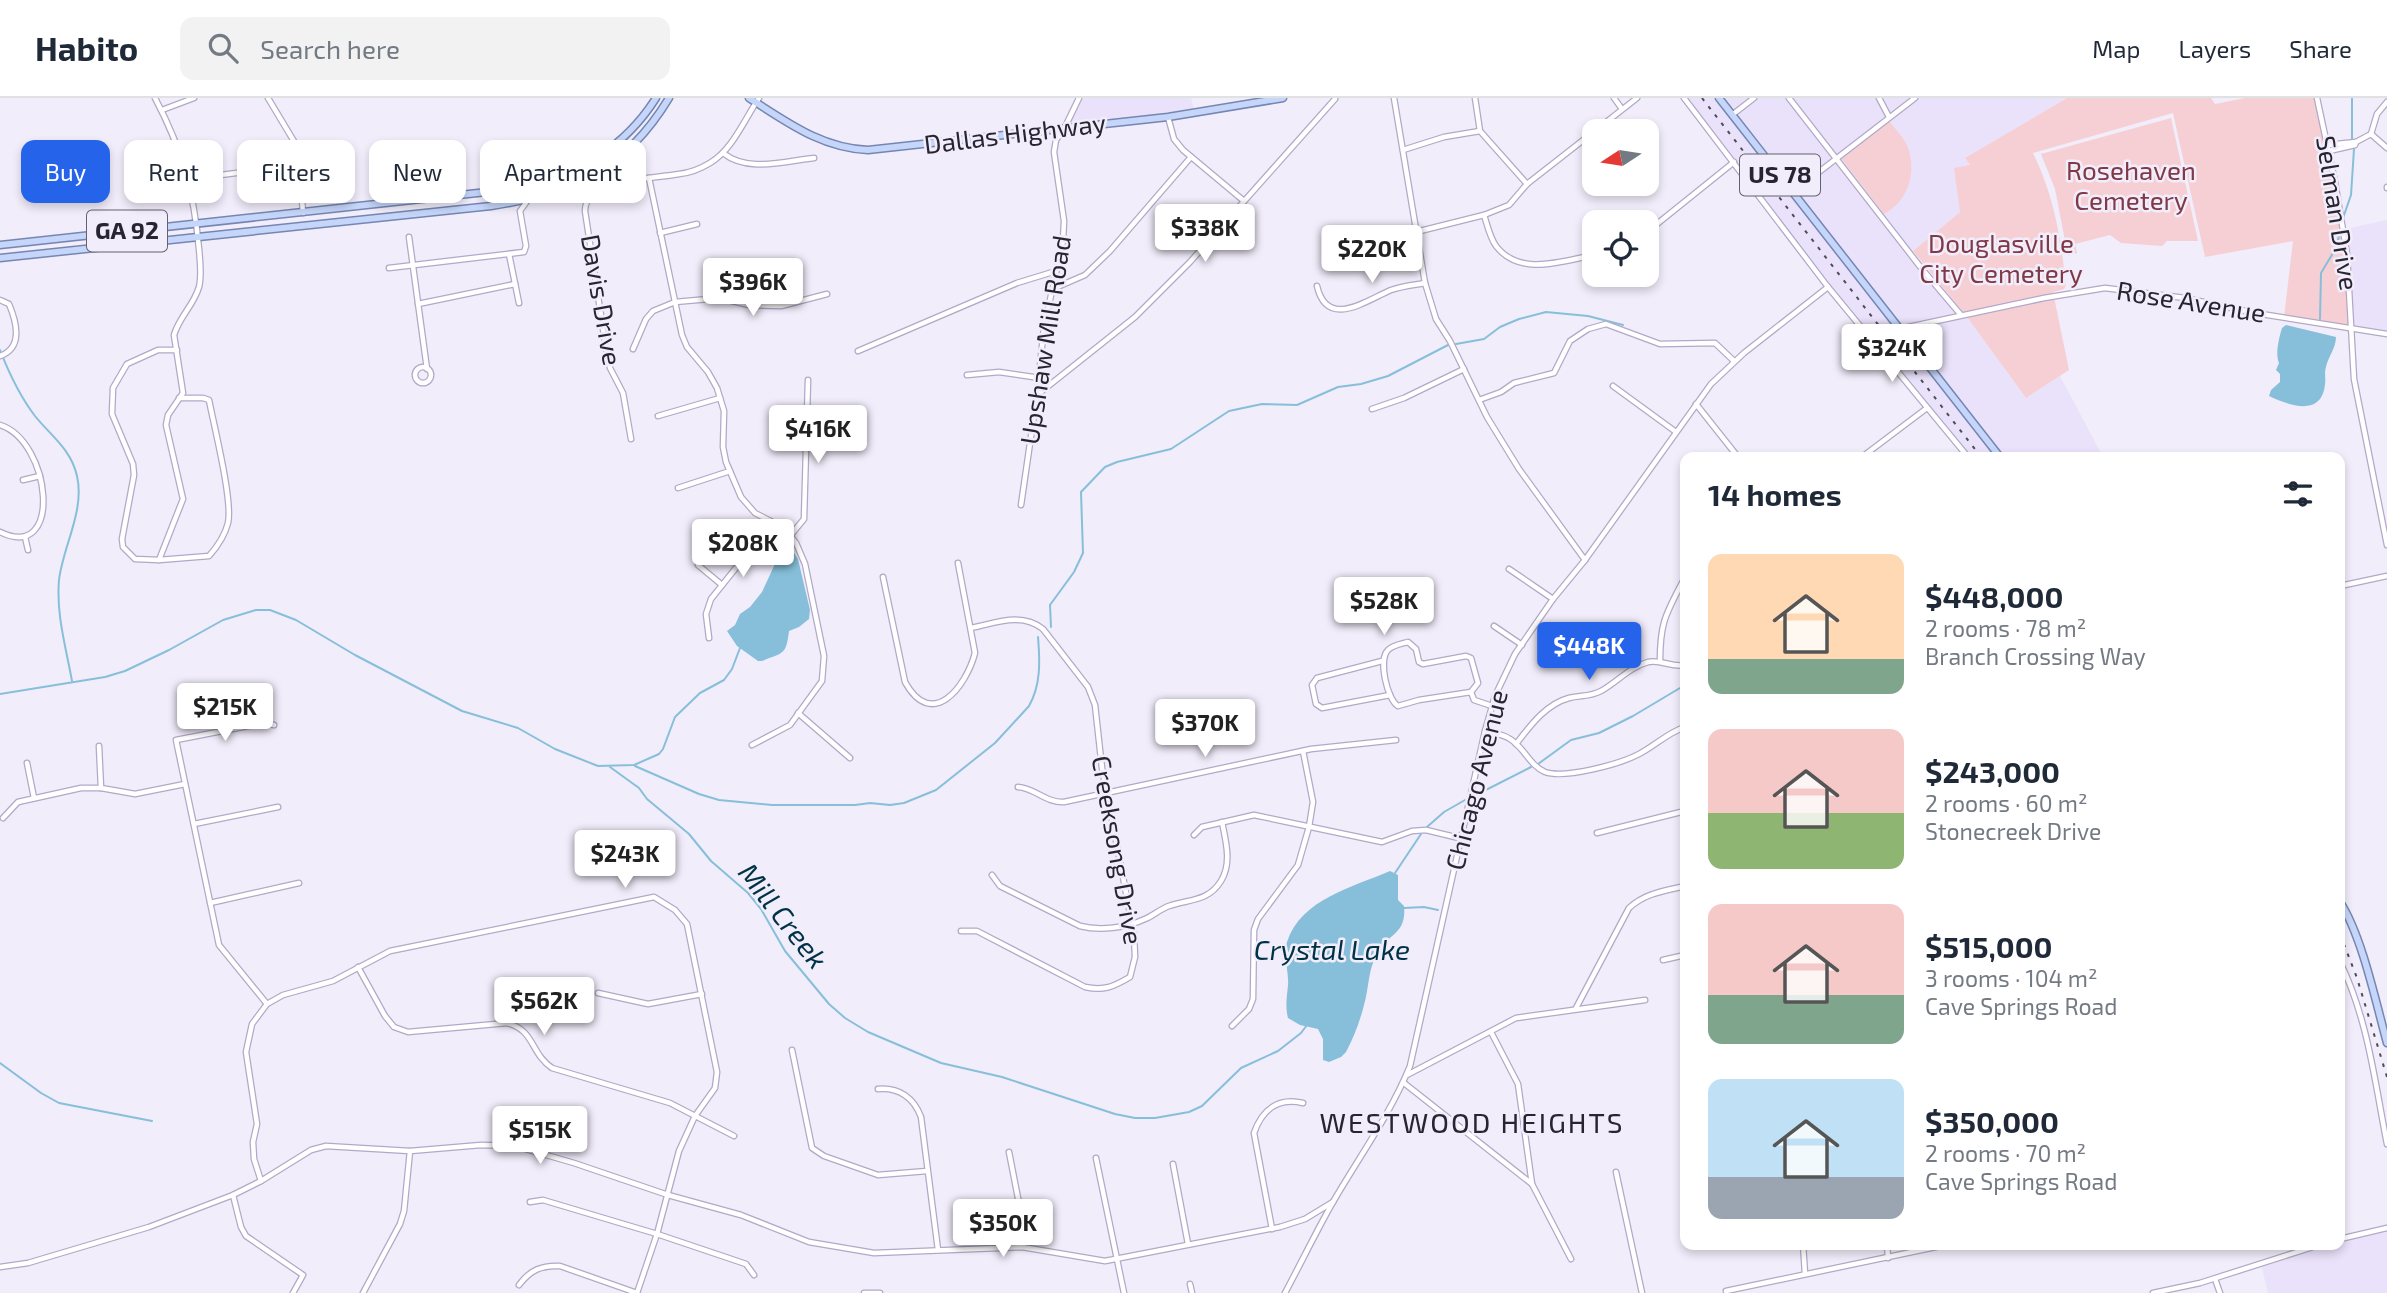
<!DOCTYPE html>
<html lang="en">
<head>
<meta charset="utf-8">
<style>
  :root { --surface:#fff; --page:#f2f2f3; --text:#1f2937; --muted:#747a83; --line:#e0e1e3; --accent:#2563eb }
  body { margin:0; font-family:"Exo 2",sans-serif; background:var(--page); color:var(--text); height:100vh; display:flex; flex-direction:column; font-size:26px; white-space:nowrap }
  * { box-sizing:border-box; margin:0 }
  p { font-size:23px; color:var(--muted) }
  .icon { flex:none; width:38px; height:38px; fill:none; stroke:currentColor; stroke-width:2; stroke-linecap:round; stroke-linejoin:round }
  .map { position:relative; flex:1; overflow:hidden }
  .sheet { position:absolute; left:1680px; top:354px; width:665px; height:798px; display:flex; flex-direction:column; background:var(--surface); border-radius:14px; box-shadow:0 4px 10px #0003 }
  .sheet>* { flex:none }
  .banner { position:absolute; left:21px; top:42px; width:665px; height:63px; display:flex; gap:14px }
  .needle { width:46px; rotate:258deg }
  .controls { position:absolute; left:1582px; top:21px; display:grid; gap:14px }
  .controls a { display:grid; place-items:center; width:77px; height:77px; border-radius:14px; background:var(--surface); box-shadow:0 4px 10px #0003; font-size:35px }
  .price { position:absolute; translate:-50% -60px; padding:0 16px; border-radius:7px; background:#fff; color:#222; font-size:23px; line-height:46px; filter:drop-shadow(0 2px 4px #0008) }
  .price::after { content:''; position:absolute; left:50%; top:42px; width:21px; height:16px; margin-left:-10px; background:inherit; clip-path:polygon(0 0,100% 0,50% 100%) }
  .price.current { background:var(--accent); color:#fff }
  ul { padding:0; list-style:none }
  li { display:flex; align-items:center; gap:21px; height:175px; padding:0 28px }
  li span { display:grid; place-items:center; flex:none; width:196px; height:140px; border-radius:14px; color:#555 }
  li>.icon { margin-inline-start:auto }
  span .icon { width:84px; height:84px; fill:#fffc; stroke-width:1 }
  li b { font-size:30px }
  h2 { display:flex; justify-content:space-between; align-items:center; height:84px; padding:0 28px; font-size:30px }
  .tag { padding:0 24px; border-radius:14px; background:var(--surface); box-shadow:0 4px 10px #0003; font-size:24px; line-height:63px }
  .tag.current { background:var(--accent); color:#fff }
  header { display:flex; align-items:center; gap:42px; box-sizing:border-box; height:98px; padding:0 35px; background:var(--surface); border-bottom:2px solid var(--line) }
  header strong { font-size:33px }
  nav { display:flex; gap:38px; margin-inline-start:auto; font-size:24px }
  .search { width:490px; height:63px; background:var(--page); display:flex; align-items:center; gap:18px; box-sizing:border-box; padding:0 24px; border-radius:14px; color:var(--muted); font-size:26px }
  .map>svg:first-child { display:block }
  .built { fill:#eae2fa }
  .green { fill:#f6cfd4 }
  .water { fill:#87bfda }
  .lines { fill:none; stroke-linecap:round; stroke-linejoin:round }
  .stream { stroke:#87bfda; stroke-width:2 }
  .minor-casing { stroke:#b3a8c8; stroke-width:7 }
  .major-casing { stroke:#7586b1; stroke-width:9 }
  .minor { stroke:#fff; stroke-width:4.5 }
  .major { stroke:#c5d6fa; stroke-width:6 }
  .rail { stroke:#4f4b57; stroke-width:2; stroke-dasharray:3.5 7; stroke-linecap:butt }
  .labels { text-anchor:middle; stroke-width:5; stroke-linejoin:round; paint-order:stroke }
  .shield { fill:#f1edfb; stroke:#64606d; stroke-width:2 }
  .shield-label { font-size:24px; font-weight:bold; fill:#282430 }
  .street-label { font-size:26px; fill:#282430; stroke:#f1edfb }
  .park-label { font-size:26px; fill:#803946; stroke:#f1edfb }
  .water-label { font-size:28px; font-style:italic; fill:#003246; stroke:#f1edfb }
  .neighbourhood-label { font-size:28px; letter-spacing:2px; fill:#282430; stroke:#f1edfb }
</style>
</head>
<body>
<header>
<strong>Habito</strong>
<div class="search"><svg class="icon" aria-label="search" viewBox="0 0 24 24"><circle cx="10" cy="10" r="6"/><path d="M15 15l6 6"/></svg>Search here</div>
<nav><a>Map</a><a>Layers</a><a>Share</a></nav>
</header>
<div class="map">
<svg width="2387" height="1195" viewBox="0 0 2387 1195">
  <rect width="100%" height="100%" fill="#f1edfb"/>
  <g class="built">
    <path d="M1078,0H1191L1195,15L1065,29Z"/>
    <path d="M1684,0H2067L1965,60L1970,67L1960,114L1908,157L1923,170L1961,217L1967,219L2026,300L2060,278L2103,359H1968L1828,189Z"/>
    <path d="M2387,122V235L2348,233L2351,189L2345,131Z"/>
    <path d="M2387,1130V1195H2268L2261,1166L2322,1146H2340V1141Z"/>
  </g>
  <g class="green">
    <path d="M2067,0H2211L2215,6L2245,0H2317L2343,126L2352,231L2284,219L2293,143L2205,159L2173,15L2033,55C2055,101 2060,137 2066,187L2064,191L2053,194L2069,272L2026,300L1967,219L1913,153L1960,114L1954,70L1970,67L1965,60Z"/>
    <path d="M2171,20L2198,143H2167L2162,148L2121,145L2110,137L2075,146L2077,155L2068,158L2055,91L2041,56Z"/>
    <path d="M1887,24H1890C1897,33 1906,42 1909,53C1916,77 1907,104 1884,116L1841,60Z"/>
  </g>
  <g class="water">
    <path d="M2286,227L2336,239C2336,250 2328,259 2326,269C2324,275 2326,280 2325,286C2322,320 2288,307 2269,298L2271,292L2280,284V276L2276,272L2279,265C2275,256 2279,240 2282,230Z"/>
    <path d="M790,449L798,461L810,512L809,521L799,529L789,533C786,557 784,554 762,563H758L737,548L727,533L735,527L740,516L750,509L762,494L780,455Z"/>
    <path d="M1390,773L1398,777V802L1404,808C1407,838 1386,835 1376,858C1368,873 1369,890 1364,907C1360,923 1354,939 1346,954L1341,959L1329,964L1323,962V941L1318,931L1300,927L1288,920C1285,908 1287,899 1288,887C1289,874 1283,858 1287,844C1301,801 1353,789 1390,773Z"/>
  </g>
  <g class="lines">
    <g class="stream">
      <path d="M2352,0V41"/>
      <path d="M2343,120L2351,97L2354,51"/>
      <path d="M2320,221L2321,175L2336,150L2340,134"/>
      <path d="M1456,246L1484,241L1500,229L1519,221L1546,214L1588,218L1623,227"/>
      <path d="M0,252C9,275 19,297 35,318C51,338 71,351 77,378C85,413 63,448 59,482C56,516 66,550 72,583"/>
      <path d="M1051,529L1050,507L1074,474L1083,455L1081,394L1105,369L1117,364L1171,351L1229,313L1262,306L1297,307L1338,289L1361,286L1388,278L1448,247"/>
      <path d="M0,596L105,579L125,573L169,552L223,522L256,512H270L296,522L355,557L462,613L518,630L555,651L598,668L634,667L659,656L663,651L675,619L700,595L724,582L732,571L740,550"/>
      <path d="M1538,666L1571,642L1599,635L1633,618L1685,587"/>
      <path d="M635,668L699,696L719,702L772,707H855L870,705L890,707L904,705L936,692L995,645L1029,608C1041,587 1040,563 1038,539"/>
      <path d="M610,669L639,690L647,701L689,736L711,763L748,795L761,811L785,853L829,906L845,920L868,934L941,965L1002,979L1115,1016L1135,1020H1155L1189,1014L1202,1008L1241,970L1278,953L1301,935L1307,927"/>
      <path d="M1474,698L1531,669"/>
      <path d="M1427,729L1444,714L1465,702"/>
      <path d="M1395,775L1421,736"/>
      <path d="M1404,810L1424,809L1438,812"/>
      <path d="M0,965L41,995L59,1005L152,1023"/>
    </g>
    <g class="minor-casing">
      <g id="minor">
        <path d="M155,0C182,51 194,94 199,151C200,163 202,177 199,189C194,207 179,219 174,237L183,295L168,317L166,327L183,401L159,462"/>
        <path d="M268,0L298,50L303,115"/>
        <path d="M1394,0L1425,185L1436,221L1450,243L1487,319L1519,371L1585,462"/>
        <path d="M1475,0L1480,33L1527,86"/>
        <path d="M1614,0L1622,11"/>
        <path d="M1684,0L1828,189L1968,359"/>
        <path d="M1789,0L1922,171L1961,217"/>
        <path d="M1879,0L1889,19"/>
        <path d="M2317,0L2335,84L2347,156L2354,281L2387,447"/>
        <path d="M162,12L194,0"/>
        <path d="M1732,17L1754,0"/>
        <path d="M1168,19L1174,41L1183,52L1244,103"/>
        <path d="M2371,36L2377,16L2387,4"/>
        <path d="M2371,36L2387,50"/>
        <path d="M2327,47L2356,44"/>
        <path d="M1403,52L1444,39L1480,33"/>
        <path d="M2329,53L2355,47L2356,44L2371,36"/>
        <path d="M723,55C748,75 784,63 814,60"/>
        <path d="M649,80L682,237L687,249L708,274L717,290L724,313L723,349L726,364L741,399L755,415L784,430L796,445L805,466L824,558L822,583L790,627L752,647"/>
        <path d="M189,81L300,67"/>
        <path d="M2387,90V89"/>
        <path d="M1793,94L1915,0"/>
        <path d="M1484,117C1487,126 1490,140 1496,148C1520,179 1562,163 1594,157"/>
        <path d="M1416,134L1484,117L1509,107L1527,86L1637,0"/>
        <path d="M1647,134L1734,64"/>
        <path d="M660,135L697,126"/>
        <path d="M409,139L427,271"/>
        <path d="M509,156L519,205"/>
        <path d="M389,170L524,154L526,148L520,113L528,102"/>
        <path d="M1317,188C1327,232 1367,202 1391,192C1402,188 1414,187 1425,185"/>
        <path d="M1055,190L1085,177L1110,153L1191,59"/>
        <path d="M0,202L9,206C17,225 23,250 0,258"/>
        <path d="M418,206L515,186"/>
        <path d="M1876,246L1899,231L2044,200L2105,190L2185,200L2255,215L2387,236"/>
        <path d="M633,251L646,221L653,213L675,204L720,200L749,207L781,208L827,196"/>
        <path d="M177,252H158L127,266L113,290L112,316L133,366L134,377L122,441L123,449L135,461L159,462L209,458C217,449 225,437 228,425C233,403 214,328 209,302L203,300H179"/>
        <path d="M858,253L1017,185L1056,173"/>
        <circle cx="423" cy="277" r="8"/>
        <path d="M967,277L999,274L1040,280"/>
        <path d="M1613,288L1676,334"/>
        <path d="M1037,297L1135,219L1190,164L1335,1"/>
        <path d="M1479,302L1501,294L1514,285L1554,275L1570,243L1588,231L1606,226L1660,246L1715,245L1734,263"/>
        <path d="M1696,306L1738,359"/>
        <path d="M1372,311L1404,300L1464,271"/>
        <path d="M658,318L720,300"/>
        <path d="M0,327C51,343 64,465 0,434"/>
        <path d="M631,341L623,295L610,270L607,257L585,113C585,79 655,81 679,76C690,75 700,71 710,65C733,51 744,22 759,0"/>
        <path d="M1862,359L1927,310"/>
        <path d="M23,382L40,378"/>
        <path d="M678,390L730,373"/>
        <path d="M1021,407L1037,297L1044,229L1063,143L1064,123L1054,54L1056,42L1065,29L1079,0"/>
        <path d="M790,438L804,421L808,282"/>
        <path d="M25,439L28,452"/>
        <path d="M698,467L722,487"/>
        <path d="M1509,471L1553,501"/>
        <path d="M883,479L905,584C932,633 966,589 975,555L958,465"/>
        <path d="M2340,488L2387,478"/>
        <path d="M1494,528L1522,547"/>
        <path d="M709,540L706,516L711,501L764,435L770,423"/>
        <path d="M1382,563L1317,580L1312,587L1316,606L1322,610L1390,597"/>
        <path d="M1660,563C1660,524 1666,516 1683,483"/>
        <path d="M1471,594L1419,602L1398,608C1387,601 1378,562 1388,552C1393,547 1401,546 1408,544L1416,551L1419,564L1423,566L1466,558L1471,560L1478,585L1471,594L1474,602L1492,608"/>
        <path d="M798,615L850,660"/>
        <path d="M1485,633C1493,635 1503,636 1510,641C1524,649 1529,667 1545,674C1565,681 1620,666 1639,656C1655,648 1667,635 1685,629"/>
        <path d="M1516,646C1530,628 1546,606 1569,600C1581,597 1590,599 1601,593C1617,584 1630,569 1648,564C1661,561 1672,570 1685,567"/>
        <path d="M99,648L101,690"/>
        <path d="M27,665L34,700"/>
        <path d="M1018,689C1035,690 1046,705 1064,704L1311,651L1396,642"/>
        <path d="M3,720L18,704L81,690H101L135,696L185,686"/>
        <path d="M194,726L278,709"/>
        <path d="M1597,735L1685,713"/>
        <path d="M1194,737L1202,729L1254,717L1382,744L1412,733L1426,732L1459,740"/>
        <path d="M992,777L1000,788L1080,828C1100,833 1126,830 1145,821C1153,818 1160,811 1169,808C1189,801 1208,804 1221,783C1232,765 1226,744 1222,724"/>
        <path d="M210,805L299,785"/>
        <path d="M961,833H977L1085,889C1104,893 1113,889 1130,879L1135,859L1134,836L1102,670L1095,607L1088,589L1043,531C1021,514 996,525 971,530"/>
        <path d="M1663,862L1685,857"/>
        <path d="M2340,864C2368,921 2375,985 2387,1046"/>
        <path d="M358,869L385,918L394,929L408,934L507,925C535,932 530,955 552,970L670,1005L734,1038"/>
        <path d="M598,895L648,906L702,896"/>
        <path d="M267,906L219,847L176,642L264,625L274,627"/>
        <path d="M1576,910L1629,810C1645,795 1664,793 1685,788"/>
        <path d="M1232,928L1249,911L1253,901L1254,832L1258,821L1298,767L1309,729L1313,704L1303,653"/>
        <path d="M1491,934L1518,986L1532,1086"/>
        <path d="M792,952L812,1050L824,1058L878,1077L927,1073"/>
        <path d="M1407,977L1516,920L1645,902"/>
        <path d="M1404,985L1532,1086L1571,1161"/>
        <path d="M878,991C899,989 914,1000 921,1019L938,1152"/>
        <path d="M1009,1054L1025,1136L1022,1149"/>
        <path d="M1096,1060L1124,1195"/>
        <path d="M1173,1066L1188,1146"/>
        <path d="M1616,1074L1642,1195"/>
        <path d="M261,1083L254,1061L253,1044L257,1026L246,954L252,926L267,906L283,897L333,883L390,853L654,799L675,812L687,826L717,974L715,990L695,1018L679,1053L657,1136L637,1195"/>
        <path d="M233,1097L241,1129L246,1138L303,1177L293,1195"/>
        <path d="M530,1104L543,1102L657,1136L746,1166L754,1177"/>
        <path d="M1272,1131L1254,1035C1262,1012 1278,999 1303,1005"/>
        <path d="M2340,1141L2387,1130"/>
        <path d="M1803,1146L1805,1176"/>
        <path d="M1887,1146L1888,1160"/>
        <path d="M0,1169L28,1165L149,1129L233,1097L261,1083L311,1052L326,1048L410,1053L481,1047L515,1048L574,1065L668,1097L741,1117L809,1144L874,1155L1022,1149L1105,1163L1280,1129L1305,1121L1333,1104"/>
        <path d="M2215,1181L2220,1195"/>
        <path d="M1190,1186L1192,1195"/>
        <path d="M519,1187C530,1172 542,1167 560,1168L637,1195"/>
        <path d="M1726,1193L1950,1146"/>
        <path d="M363,1195L400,1126L404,1113L410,1053"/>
        <path d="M864,1195H880"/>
        <path d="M1285,1195C1301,1165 1316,1134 1333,1104C1359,1059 1390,1017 1410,968L1485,633L1495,598L1515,556L1553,501L1585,462L1711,286L1744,255L1828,189"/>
        <path d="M2153,1195L2200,1185L2322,1146"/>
      </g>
    </g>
    <g class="major-casing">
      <g id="major">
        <path d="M749,0C787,24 821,50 868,52L1168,19L1283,0"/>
        <path d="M1719,0L2000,359"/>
        <path d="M0,147L523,90C578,77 625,49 656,0"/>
        <path d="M0,160L491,108C571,96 625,73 669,0"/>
        <path d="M2340,804C2362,838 2376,905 2387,945"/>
      </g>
    </g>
    <use href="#minor" class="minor"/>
    <use href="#major" class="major"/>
    <g class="rail">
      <path d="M1702,0L1981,359"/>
      <path d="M2340,836L2357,880L2387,979"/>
    </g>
  </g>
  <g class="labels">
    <g class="shield">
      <rect x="1740" y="56.5" width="80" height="41" rx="5"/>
      <rect x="87" y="112.5" width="80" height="41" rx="5"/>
    </g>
    <g class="shield-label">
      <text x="1780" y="85">US 78</text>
      <text x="127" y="141">GA 92</text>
    </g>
    <g class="street-label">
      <text transform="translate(1015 36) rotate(-7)" y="9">Dallas Highway</text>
      <text transform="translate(2337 115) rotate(81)" y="9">Selman Drive</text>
      <text transform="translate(601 202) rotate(80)" y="9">Davis Drive</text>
      <text transform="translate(2191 204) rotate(9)" y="9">Rose Avenue</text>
      <text transform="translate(1046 242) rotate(-81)" y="9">Upshaw Mill Road</text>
      <text transform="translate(1477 682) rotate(-76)" y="9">Chicago Avenue</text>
      <text transform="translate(1117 752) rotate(80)" y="9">Creeksong Drive</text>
    </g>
    <g class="park-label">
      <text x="2131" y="82">Rosehaven<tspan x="2131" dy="30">Cemetery</tspan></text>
      <text x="2001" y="155">Douglasville<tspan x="2001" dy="30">City Cemetery</tspan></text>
    </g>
    <g class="water-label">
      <text transform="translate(783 818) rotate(52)" y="10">Mill Creek</text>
      <text x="1332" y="862">Crystal Lake</text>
    </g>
    <g class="neighbourhood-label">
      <text x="1472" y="1035">WESTWOOD HEIGHTS</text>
    </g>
  </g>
</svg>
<div class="controls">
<a><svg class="needle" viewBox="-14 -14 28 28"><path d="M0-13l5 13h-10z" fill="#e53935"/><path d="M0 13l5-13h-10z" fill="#747a83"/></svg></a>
<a><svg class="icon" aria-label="locate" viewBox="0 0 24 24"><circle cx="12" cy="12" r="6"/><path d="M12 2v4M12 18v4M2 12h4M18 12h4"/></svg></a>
</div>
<b class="price" style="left:1205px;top:166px">$338K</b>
<b class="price" style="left:1372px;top:187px">$220K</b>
<b class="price" style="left:753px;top:220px">$396K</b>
<b class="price" style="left:1892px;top:286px">$324K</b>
<b class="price" style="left:818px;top:367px">$416K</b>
<b class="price" style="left:743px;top:481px">$208K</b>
<b class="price" style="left:1384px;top:539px">$528K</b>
<b class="price current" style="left:1589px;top:584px">$448K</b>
<b class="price" style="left:225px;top:645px">$215K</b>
<b class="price" style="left:1205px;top:661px">$370K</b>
<b class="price" style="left:625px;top:792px">$243K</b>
<b class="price" style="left:544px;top:939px">$562K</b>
<b class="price" style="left:540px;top:1068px">$515K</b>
<b class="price" style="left:1003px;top:1161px">$350K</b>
<div class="banner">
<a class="tag current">Buy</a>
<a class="tag">Rent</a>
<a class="tag">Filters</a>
<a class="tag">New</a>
<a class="tag">Apartment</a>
</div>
<section class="sheet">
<h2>14 homes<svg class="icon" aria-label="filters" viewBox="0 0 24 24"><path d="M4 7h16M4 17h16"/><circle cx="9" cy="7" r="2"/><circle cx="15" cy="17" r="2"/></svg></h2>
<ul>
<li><span style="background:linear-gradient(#ffd9b3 75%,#7fa58c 0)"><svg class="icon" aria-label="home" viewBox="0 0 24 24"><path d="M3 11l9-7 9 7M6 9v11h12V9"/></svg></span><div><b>$448,000</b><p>2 rooms · 78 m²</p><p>Branch Crossing Way</p></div></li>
<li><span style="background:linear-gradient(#f6c9c9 60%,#8fb573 0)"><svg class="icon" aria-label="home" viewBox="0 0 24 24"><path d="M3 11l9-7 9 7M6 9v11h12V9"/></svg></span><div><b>$243,000</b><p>2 rooms · 60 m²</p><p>Stonecreek Drive</p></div></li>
<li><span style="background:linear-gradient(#f6c9c9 65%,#7fa58c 0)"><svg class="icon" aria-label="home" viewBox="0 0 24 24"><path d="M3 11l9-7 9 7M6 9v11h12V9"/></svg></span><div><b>$515,000</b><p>3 rooms · 104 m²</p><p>Cave Springs Road</p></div></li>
<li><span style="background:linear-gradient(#bfe0f5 70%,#9aa5b1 0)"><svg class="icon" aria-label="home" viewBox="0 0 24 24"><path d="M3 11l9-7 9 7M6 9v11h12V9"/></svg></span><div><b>$350,000</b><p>2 rooms · 70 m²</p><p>Cave Springs Road</p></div></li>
</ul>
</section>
</div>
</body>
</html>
